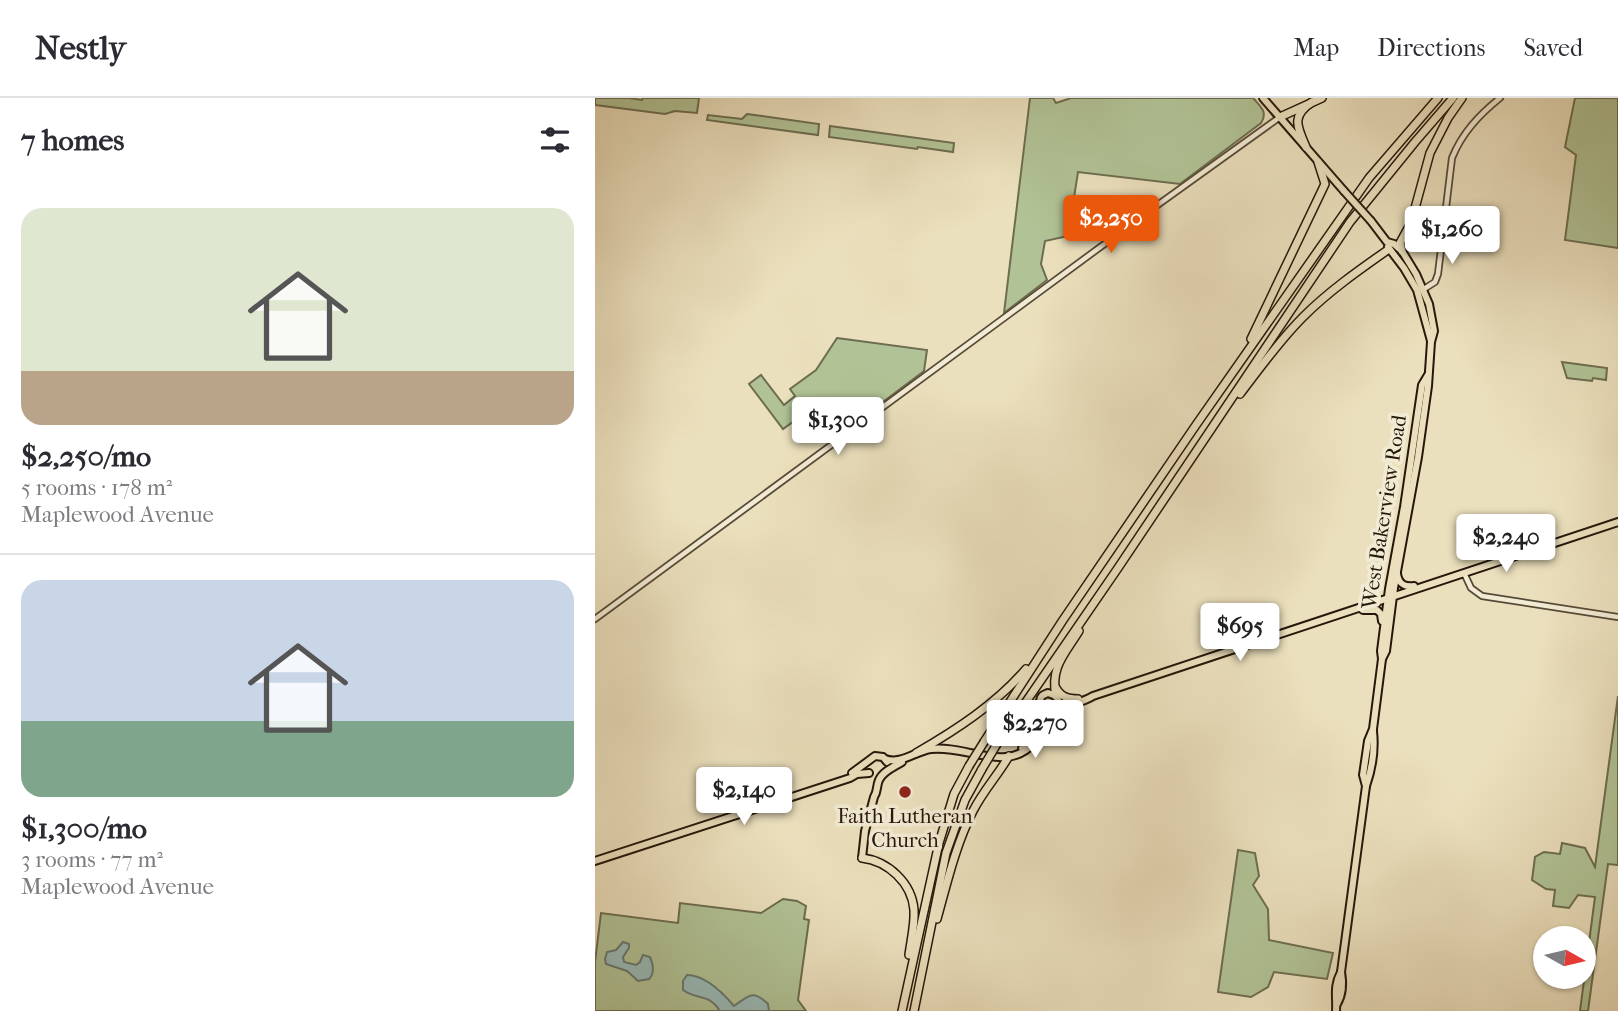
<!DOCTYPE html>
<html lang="en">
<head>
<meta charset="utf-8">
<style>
  :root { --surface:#fff; --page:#f7f7f7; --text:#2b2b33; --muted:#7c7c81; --line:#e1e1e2; --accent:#ea580c }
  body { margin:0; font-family:"IM FELL French Canon",serif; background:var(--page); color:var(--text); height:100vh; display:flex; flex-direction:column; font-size:26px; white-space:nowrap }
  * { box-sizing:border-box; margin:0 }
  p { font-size:23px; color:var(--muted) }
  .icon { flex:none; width:38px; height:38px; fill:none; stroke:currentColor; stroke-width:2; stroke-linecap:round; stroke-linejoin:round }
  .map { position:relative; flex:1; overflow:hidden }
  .drawer { display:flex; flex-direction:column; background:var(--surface); width:595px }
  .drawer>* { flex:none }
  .needle { width:46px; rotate:98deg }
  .buttons { position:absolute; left:938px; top:828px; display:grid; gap:14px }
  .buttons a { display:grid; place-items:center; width:63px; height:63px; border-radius:50%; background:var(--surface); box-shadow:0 2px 5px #0004; font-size:35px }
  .price { position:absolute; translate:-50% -60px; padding:0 16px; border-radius:7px; background:#fff; color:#222; font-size:23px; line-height:46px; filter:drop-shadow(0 2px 4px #0008) }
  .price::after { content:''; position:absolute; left:50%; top:42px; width:21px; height:16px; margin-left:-10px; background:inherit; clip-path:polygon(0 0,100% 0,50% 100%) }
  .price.selected { background:var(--accent); color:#fff }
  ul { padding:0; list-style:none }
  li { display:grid; align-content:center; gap:14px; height:371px; padding:0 21px }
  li+li { border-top:2px solid var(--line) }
  li span { display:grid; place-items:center; height:217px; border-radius:21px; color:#555 }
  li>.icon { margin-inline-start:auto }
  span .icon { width:126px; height:126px; fill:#fffc; stroke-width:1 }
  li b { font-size:30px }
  h2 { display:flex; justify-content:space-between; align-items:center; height:84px; padding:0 21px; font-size:30px }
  header { display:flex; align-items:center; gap:42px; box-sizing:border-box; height:98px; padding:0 35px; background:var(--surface); border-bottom:2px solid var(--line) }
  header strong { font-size:33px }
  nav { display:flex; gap:38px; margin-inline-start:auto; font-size:24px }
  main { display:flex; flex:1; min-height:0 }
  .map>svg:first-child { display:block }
  .green { fill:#b1c396; stroke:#6c6d50; stroke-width:2 }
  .water { fill:#99bbb8; stroke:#6b7972; stroke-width:2 }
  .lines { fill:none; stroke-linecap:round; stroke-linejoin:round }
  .minor-casing { stroke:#574937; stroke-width:8 }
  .major-casing { stroke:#26170a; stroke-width:10 }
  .highway-casing { stroke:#26170a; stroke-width:10 }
  .minor { stroke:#f2ebd4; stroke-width:4.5 }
  .major { stroke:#ebe0bd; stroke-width:6 }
  .highway { stroke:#ebe0bd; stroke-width:7 }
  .major-bridge-casing { stroke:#26170a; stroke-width:10; stroke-linecap:butt }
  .highway-bridge-casing { stroke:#26170a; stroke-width:10; stroke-linecap:butt }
  .major-bridge { stroke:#ebe0bd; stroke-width:6 }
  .highway-bridge { stroke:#ebe0bd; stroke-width:7 }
  .poi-dot { fill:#8f2418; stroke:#f2ebd4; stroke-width:2.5 }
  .labels { text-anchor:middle; stroke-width:7; stroke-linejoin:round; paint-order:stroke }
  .street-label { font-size:21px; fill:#26170a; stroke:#f2ebd4 }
  .poi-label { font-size:21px; fill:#26170a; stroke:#f2ebd4 }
</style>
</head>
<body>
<header>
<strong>Nestly</strong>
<nav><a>Map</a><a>Directions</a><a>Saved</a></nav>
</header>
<main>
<section class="drawer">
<h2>7 homes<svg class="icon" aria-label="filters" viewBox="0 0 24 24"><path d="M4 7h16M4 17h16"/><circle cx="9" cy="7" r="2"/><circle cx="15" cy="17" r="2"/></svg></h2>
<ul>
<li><span style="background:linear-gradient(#dfe7d0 75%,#b9a48a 0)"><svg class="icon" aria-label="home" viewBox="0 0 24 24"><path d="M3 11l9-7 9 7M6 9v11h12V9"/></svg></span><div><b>$2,250/mo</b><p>5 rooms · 178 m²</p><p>Maplewood Avenue</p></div></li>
<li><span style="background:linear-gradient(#c9d6e8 65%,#7fa58c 0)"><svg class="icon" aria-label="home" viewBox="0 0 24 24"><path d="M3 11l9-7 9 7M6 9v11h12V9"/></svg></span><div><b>$1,300/mo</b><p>3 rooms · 77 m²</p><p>Maplewood Avenue</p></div></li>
</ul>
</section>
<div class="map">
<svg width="1023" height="913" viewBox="0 0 1023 913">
  <rect width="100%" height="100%" fill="#ebe0bd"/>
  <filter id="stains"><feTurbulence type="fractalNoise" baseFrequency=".00286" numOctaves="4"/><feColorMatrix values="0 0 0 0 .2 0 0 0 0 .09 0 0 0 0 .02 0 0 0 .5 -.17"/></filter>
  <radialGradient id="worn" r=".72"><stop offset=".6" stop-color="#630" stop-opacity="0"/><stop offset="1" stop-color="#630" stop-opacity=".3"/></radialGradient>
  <g class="green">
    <path d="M0,0H34L47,2L48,0H104L102,15L80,13L70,16L0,7Z"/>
    <path d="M435,0H458L461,5L476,0H658C666,9 673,14 666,25L585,86L483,74L473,138L450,143L446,166L452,182L409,215Z"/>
    <path d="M980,0H1023V150L970,142L981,57L970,49Z"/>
    <path d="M152,16L224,26L223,37L112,22L113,17L147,21Z"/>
    <path d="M235,28L359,45L358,54L323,49L322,51L234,39Z"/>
    <path d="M242,240L332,252L329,273L236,343L213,313L188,331L154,286L166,277L189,307L200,298L195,291L221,272Z"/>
    <path d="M967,264L1012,270L1011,282L998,280L997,283L972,280Z"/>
    <path d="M1023,598V767L1013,766L993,913H985L1000,799L983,797L974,810L958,808L960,792L951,791L937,782L940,759L949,754L965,756L967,745L990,750L1000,769Z"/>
    <path d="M643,752L660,755L664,778L658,787L673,811L674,842L738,855L732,881L679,874L673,889L656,899L623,894Z"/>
    <path d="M188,801L202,803L211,808L209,821L214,822L203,902L211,913H0V864L6,815L83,825L85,805L166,815Z"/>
  </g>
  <g class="water">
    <path d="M28,844L34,846V850L28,859L29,864L41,867L45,864L48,857L55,859C58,866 60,875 54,881L43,883L32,873L11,866L10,861L12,854L21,852Z"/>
    <path d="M92,877C110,877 128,895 139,908C154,898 157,891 173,906L174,913H125C112,894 103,903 88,892V883Z"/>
  </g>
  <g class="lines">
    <g class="minor-casing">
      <g id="minor">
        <path d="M829,191L840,184L843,176L857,60C867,35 884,17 905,0"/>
        <path d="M869,475L876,490L887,498L1023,519"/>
        <path d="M0,521L557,111L685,19"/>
      </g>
    </g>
    <g class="major-casing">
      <g id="major">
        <path d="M668,0L749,93"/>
        <path d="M776,123L792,144L799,146L807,153L821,176L834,206L839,233L836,244L833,288L823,359L799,490L791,553L787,561"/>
        <path d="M793,149L809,170L822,192L836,243"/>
        <path d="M802,476C804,487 810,489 819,488"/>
        <path d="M768,512H782L786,516L787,523"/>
        <path d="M427,650C438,641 445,629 445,615C445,611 444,607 445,603C446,597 448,597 453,595L461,598L464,604L462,612"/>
        <path d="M290,661C305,667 321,653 336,651C361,648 386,661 411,659C425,658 439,649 444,636C447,630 446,626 450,621C461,608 484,607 498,598L1023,424"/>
        <path d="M257,675L280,658L288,659L292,664"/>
        <path d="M771,688L768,677L773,643L778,631L787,561L786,553L794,491L809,409L827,287L833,277"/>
        <path d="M267,760L270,733L279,699C283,693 281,689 284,682C288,673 299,669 307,664"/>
        <path d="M0,763L255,680L262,676L274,675"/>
        <path d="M742,906C748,896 748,885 746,874"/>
        <path d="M741,913C742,898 738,889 746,874L771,688C777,671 780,651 778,633"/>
      </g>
    </g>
    <g class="highway-casing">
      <g id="highway">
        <path d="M685,19L727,0"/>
        <path d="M711,49C702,28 696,18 717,4"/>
        <path d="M807,153L805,145L816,125L835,55L853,20L867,0"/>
        <path d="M656,241L730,86L723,64"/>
        <path d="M645,296C665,270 684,243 708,219C734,193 764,172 794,151"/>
        <path d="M461,590C466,599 473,601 483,601"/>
        <path d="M461,598C455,569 470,556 484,533"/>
        <path d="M389,644L468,522L601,327L774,80L843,0"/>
        <path d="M402,646L523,470L755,124L820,44L858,0"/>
        <path d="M321,655C361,632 401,606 431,571"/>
        <path d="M267,760C293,763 317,785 319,812C320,826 316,842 314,857"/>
        <path d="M342,821C352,785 361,746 378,713C388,693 403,677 414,658"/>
        <path d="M307,913L344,745L359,696L374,668"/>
        <path d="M319,913L351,755L370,702L387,671"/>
      </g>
    </g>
    <use href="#minor" class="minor"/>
    <use href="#major" class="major"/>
    <use href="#highway" class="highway"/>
    <g class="major-bridge-casing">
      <path id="major-bridge" d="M749,93L776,123"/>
    </g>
    <g class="highway-bridge-casing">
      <g id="highway-bridge">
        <path d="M374,668L389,644"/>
        <path d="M387,671L402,646"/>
      </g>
    </g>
    <use href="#major-bridge" class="major-bridge"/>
    <use href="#highway-bridge" class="highway-bridge"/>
  </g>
  <circle class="poi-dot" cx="310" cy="694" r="7"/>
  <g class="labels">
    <g class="street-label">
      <text transform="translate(789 414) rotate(-81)" y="7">West Bakerview Road</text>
    </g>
    <g class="poi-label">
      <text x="310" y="725">Faith Lutheran<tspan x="310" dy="24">Church</tspan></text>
    </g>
  </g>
  <rect width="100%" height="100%" filter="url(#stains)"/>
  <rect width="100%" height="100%" fill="url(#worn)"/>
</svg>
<div class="buttons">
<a><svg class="needle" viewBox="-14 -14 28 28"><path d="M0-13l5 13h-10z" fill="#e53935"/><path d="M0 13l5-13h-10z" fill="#7c7c81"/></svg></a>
</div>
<b class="price selected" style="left:516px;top:157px">$2,250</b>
<b class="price" style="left:857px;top:168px">$1,260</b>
<b class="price" style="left:243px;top:359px">$1,300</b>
<b class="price" style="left:911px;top:476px">$2,240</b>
<b class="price" style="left:645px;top:565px">$695</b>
<b class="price" style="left:440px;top:662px">$2,270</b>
<b class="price" style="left:149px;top:729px">$2,140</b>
</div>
</main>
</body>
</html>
